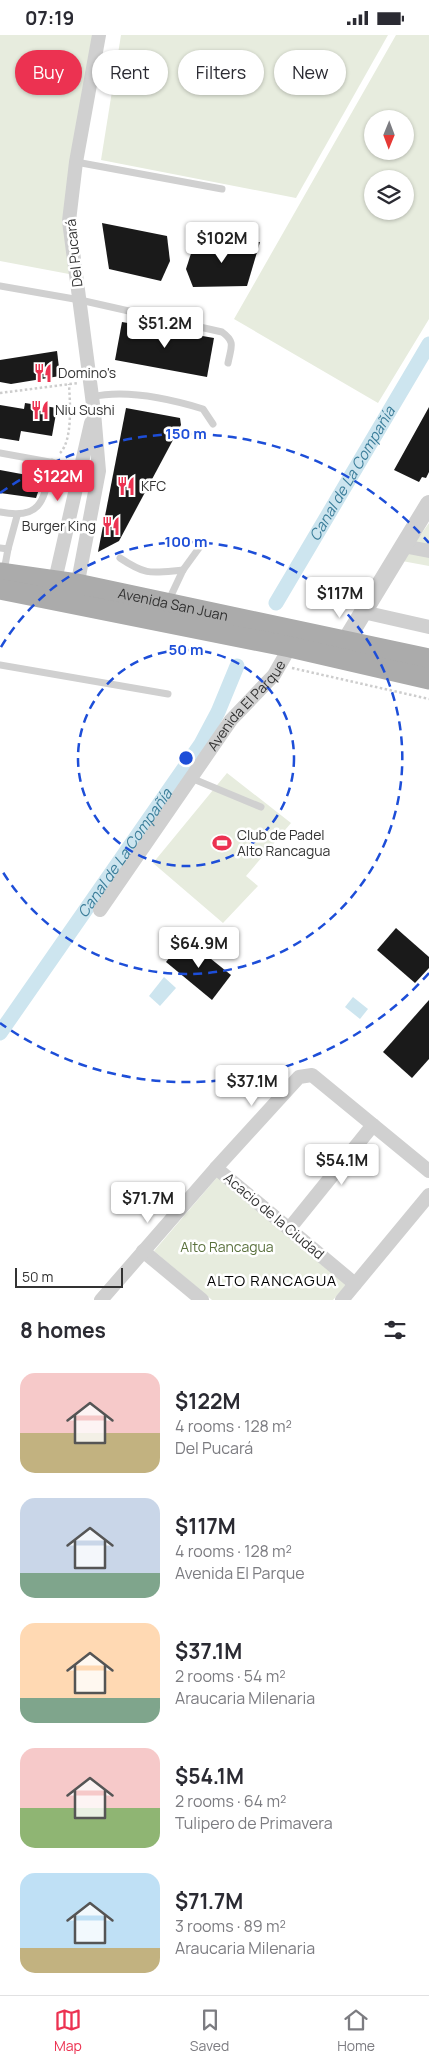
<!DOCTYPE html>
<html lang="en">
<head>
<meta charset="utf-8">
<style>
  :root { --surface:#fff; --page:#f2f2f3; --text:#2b2b33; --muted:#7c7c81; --line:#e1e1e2; --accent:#ec3251 }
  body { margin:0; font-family:Manrope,sans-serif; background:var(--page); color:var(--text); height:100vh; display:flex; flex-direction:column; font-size:19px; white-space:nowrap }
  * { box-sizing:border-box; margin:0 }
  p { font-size:16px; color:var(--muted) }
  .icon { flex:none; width:28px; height:28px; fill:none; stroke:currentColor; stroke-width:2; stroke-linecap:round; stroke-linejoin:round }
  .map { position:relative; height:1265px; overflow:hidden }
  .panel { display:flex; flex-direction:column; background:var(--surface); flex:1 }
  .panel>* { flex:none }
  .banner { position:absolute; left:15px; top:15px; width:400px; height:45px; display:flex; gap:10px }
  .needle { width:32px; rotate:181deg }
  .buttons { position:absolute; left:364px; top:75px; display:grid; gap:10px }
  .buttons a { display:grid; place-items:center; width:50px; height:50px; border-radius:50%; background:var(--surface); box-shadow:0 1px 4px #0004; font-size:25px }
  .scale { position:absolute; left:15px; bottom:12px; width:108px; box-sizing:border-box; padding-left:5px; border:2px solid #333; border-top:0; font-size:14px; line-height:18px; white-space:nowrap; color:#333; -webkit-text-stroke:4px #fff; paint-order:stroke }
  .price { position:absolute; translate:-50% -42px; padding:0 11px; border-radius:5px; background:#fff; color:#222; font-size:16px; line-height:32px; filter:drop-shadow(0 1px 2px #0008) }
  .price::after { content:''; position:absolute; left:50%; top:30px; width:15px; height:11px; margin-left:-8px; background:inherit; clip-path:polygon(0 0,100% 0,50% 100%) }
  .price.selected { background:var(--accent); color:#fff }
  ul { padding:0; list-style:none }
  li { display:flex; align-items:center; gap:15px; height:125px; padding:0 20px }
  li span { display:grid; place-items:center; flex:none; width:140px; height:100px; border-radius:15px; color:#555 }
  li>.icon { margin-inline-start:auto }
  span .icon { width:60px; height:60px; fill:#fffc; stroke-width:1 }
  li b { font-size:21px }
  h2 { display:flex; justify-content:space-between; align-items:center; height:60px; padding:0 20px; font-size:21px }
  .tag { padding:0 18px; border-radius:22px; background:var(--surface); box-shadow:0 1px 4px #0004; font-size:18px; line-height:45px }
  .tag.selected { background:var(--accent); color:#fff }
  .status { display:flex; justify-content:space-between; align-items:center; height:35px; padding:0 25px; background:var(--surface); direction:ltr }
  .status svg { height:14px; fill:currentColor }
  .tab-bar { display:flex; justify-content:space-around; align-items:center; height:70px; border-top:1px solid var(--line); background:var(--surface); font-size:14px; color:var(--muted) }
  .tab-bar a { display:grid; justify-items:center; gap:2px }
  .tab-bar .selected { color:var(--accent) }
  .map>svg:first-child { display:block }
  .green { fill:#e7ecde; fill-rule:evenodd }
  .water { fill:#cde5ef }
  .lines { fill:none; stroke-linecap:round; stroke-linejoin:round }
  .canal { stroke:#cde5ef; stroke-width:15 }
  .building { fill:#1a1a1a }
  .path { stroke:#cdcdcd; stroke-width:2.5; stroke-dasharray:2.5 2.5; stroke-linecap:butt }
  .service { stroke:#d0d0d0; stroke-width:7 }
  .minor { stroke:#d0d0d0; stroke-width:14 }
  .tertiary { stroke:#d0d0d0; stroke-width:18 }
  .primary { stroke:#ababab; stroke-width:21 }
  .ring { fill:none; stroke:#1d4ed8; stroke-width:2.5; stroke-dasharray:9 6 }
  .labels { text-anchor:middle; stroke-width:5; stroke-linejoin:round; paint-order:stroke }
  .street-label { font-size:14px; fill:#333; stroke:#fff }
  .poi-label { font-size:14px; fill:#333; stroke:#fff; text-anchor:start }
  .park-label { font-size:14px; fill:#5a713d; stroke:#fff }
  .water-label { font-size:15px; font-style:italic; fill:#3c7e9a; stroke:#fff }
  .neighbourhood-label { font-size:15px; letter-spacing:1px; fill:#000; stroke:#fff }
  .centre { fill:#1d4ed8; stroke:#fff; stroke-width:2.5 }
  .ring-label { font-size:15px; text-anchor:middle; font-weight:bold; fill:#1d4ed8; stroke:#fff; stroke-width:5; stroke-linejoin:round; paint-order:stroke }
</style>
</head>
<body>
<div class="status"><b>07:19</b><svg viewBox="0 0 49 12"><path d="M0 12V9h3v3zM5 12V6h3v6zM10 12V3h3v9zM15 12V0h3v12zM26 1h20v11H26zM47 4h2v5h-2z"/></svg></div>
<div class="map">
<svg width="429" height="1265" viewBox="0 0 429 1265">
  <rect width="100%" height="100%" fill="#fff"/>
  <g class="green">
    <path d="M0,0H94L69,239L0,226Z"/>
    <path d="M121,0H388L296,163L101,125Z"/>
    <path d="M396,0H429V284L378,368L234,284ZM372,84H405V116H372ZM372,144H405V176H372Z"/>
    <path d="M429,488V531L402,526Z"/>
    <path d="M227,738L291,788L246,841L258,851L223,888L153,828Z"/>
    <path d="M219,1140L347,1249L333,1265H212L154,1216Z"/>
  </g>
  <g class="water">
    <path d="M164,942L176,953L160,971L149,961Z"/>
    <path d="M353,962L368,974L360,984L345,972Z"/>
  </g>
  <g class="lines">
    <g class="canal">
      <path id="s1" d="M276,568L429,309"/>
      <path id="s2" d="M0,998L201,709L218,677L237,631"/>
    </g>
  </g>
  <g class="building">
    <path d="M102,188L167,201L170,226L161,246L109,234Z"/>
    <path d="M260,207L247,251L193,252L186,234L194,209Z"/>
    <path d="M122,287L214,303L207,342L115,325Z"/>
    <path d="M57,316L60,341L11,349L0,347V325Z"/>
    <path d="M25,368L57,373L52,401L21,396L19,406L0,403V370L24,374Z"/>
    <path d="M429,372V437L426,443L422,442L419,447L394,435Z"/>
    <path d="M126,373L180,383L181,390L119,506L98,517Z"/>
    <path d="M0,435L43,443L36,463L0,458Z"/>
    <path d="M396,893L429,922V933L415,948L377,915Z"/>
    <path d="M185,903L231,940L212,965L166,927Z"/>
    <path d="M429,965V1024L412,1043L383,1017Z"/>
  </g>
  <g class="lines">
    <g class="path">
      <path d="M0,358L78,348"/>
      <path d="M60,418C73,405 70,367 69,349"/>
      <path d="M292,633L429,664"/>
    </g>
    <g class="service">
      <path d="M76,127L222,154"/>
      <path d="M0,251L80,265L222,297C236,307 231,312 228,328"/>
      <path d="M92,362C126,354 170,364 203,374L213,389"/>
      <path d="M0,418L99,436"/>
      <path d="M0,477C44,486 44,462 52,427"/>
      <path d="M0,513L8,514L17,481"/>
      <path d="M120,523C147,541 151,538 183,535"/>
      <path d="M4,536L8,514"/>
      <path d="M168,567L183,535L199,513"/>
      <path d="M0,630L168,659"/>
      <path d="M191,743L261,772"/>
    </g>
    <g class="minor">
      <path d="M403,511L429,516"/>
      <path d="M53,554L91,388"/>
      <path d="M76,557L99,436L94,377L69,186L76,127L99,0"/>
      <path d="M363,577L429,592"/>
      <path id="s3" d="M100,875L231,685L274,640L290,612"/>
      <path d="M216,1133L355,1249"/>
      <path d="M289,1194L373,1090"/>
      <path d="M143,1216L202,1265"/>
      <path d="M101,1265L216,1133L299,1042L312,1040L429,1136"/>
      <path d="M342,1265L429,1160"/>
    </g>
    <path class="tertiary" d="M345,607L429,469"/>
    <g class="primary">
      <path id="s4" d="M0,538L77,549L429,624"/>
      <path d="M0,554L290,612L429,644"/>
    </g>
  </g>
  <g class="ring">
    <circle cx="186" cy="723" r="108"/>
    <path d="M1 612A216 216 0 1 1 1 834"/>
    <path d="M429 938A324 324 0 0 1 0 988M0 458A324 324 0 0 1 429 508"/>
  </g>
  <defs>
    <g id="restaurant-bare" transform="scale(1.5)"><path d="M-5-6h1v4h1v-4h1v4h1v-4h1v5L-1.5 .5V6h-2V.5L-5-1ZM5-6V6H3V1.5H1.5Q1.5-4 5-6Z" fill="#ec3251" stroke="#fff" stroke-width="2.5" paint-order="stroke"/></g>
    <g id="stadium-bare" transform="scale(1.5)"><path d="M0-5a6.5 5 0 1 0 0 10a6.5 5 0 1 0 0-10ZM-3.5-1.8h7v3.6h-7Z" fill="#ec3251" stroke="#fff" stroke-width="2.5" paint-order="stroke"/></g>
  </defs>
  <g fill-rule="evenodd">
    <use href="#restaurant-bare" x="43" y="338"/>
    <use href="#restaurant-bare" x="40" y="375"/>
    <use href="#restaurant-bare" x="126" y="451"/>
    <use href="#restaurant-bare" x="111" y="491"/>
    <use href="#stadium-bare" x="222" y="808"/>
  </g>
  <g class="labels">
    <g class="street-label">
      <text transform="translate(74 218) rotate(-96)" y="5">Del Pucará</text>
      <text dy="5" stroke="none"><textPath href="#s4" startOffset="176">Avenida San Juan</textPath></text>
      <text dy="5" stroke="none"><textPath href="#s3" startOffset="252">Avenida El Parque</textPath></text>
      <text transform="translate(274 1181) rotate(40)" y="5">Acacio de la Ciudad</text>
    </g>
    <g class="poi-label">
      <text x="58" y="343">Domino's</text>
      <text x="55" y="380">Niu Sushi</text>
      <text x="141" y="456">KFC</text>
      <text x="96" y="496" text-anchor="end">Burger King</text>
      <text x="237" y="805">Club de Padel<tspan x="237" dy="16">Alto Rancagua</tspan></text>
    </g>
    <g class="park-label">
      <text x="227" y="1217">Alto Rancagua</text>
    </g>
    <g class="water-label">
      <text dy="5" stroke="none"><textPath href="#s1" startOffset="150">Canal de La Compañía</textPath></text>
      <text dy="5" stroke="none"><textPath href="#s2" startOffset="219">Canal de La Compañía</textPath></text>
    </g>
    <g class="neighbourhood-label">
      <text x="272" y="1251">ALTO RANCAGUA</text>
    </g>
  </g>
  <circle cx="186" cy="723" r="8" class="centre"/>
  <g class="ring-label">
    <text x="186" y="404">150 m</text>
    <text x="186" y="512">100 m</text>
    <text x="186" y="620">50 m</text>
  </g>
</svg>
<div class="buttons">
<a><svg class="needle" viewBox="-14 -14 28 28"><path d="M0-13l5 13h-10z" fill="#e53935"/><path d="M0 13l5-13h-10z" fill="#7c7c81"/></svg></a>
<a><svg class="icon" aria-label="layers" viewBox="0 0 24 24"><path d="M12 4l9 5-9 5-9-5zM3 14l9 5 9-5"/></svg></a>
</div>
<div class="scale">50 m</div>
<b class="price" style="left:222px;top:229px">$102M</b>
<b class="price" style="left:165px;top:314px">$51.2M</b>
<b class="price selected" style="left:58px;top:467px">$122M</b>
<b class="price" style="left:340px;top:584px">$117M</b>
<b class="price" style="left:199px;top:934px">$64.9M</b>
<b class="price" style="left:252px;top:1072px">$37.1M</b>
<b class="price" style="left:342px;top:1151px">$54.1M</b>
<b class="price" style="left:148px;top:1189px">$71.7M</b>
<div class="banner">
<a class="tag selected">Buy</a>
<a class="tag">Rent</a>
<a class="tag">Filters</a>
<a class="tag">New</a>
</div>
</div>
<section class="panel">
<h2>8 homes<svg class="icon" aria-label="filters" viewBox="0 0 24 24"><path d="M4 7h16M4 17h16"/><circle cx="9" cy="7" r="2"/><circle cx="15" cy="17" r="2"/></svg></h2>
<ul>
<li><span style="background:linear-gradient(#f6c9c9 60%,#c2b280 0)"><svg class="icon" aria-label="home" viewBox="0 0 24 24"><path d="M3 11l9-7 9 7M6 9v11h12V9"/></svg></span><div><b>$122M</b><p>4 rooms · 128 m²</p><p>Del Pucará</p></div></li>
<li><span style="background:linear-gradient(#c9d6e8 75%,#7fa58c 0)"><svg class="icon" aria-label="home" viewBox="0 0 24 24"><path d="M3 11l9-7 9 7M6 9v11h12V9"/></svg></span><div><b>$117M</b><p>4 rooms · 128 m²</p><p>Avenida El Parque</p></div></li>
<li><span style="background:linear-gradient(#ffd9b3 75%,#7fa58c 0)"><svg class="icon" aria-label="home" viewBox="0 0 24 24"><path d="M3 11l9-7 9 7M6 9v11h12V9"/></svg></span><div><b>$37.1M</b><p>2 rooms · 54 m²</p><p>Araucaria Milenaria</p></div></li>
<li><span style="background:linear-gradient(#f6c9c9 60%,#8fb573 0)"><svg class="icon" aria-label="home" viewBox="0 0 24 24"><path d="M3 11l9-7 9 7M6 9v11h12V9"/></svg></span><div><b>$54.1M</b><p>2 rooms · 64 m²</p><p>Tulipero de Primavera</p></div></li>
<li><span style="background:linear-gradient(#bfe0f5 75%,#c2b280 0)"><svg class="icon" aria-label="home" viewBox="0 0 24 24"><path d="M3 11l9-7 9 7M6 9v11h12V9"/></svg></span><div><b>$71.7M</b><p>3 rooms · 89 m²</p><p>Araucaria Milenaria</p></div></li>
</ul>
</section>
<nav class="tab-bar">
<a class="selected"><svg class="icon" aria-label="map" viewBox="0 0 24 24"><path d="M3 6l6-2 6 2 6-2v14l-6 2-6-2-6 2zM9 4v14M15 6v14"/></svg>Map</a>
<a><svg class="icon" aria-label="saved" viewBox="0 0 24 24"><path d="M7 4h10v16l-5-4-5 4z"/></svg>Saved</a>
<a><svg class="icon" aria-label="home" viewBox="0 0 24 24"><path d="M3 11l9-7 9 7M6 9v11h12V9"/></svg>Home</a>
</nav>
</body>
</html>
